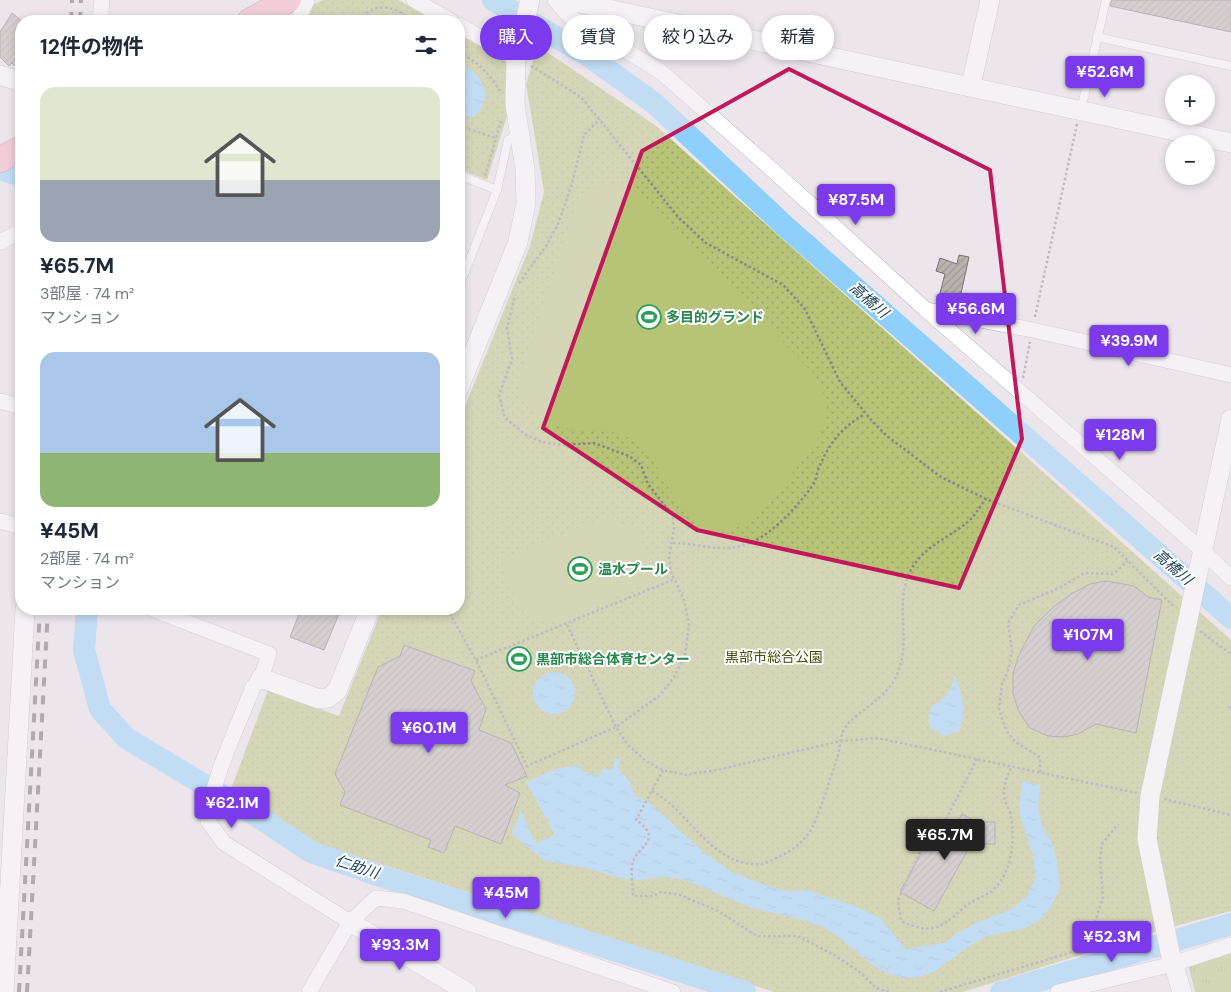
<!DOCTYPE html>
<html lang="ja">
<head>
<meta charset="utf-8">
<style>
  :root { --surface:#fff; --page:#f2f2f3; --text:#1f2937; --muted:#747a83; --accent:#7c3aed }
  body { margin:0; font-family:"DM Sans","Noto Sans JP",sans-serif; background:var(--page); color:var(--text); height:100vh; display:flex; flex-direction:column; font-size:19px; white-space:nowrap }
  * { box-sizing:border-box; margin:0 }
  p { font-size:16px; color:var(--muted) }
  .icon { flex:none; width:28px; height:28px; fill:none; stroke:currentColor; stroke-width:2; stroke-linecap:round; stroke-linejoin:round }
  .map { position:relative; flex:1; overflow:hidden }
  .details { position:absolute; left:15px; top:15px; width:450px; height:600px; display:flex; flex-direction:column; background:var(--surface); border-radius:20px; box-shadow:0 2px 8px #0003 }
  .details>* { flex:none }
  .banner { position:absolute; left:480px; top:15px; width:475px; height:45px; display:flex; gap:10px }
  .buttons { position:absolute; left:1165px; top:75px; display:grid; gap:10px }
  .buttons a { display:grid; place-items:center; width:50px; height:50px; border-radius:50%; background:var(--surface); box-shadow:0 2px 8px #0003; font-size:25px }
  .price { position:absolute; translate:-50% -42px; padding:0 11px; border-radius:5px; background:var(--accent); color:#fff; font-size:16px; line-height:32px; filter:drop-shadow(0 1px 2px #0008) }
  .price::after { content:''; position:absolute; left:50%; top:30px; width:15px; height:11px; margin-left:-8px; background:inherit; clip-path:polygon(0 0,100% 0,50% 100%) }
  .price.on { background:#222; color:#fff }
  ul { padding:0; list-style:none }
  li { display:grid; align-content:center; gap:10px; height:265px; padding:0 25px }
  li span { display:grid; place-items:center; height:155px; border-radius:15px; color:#555 }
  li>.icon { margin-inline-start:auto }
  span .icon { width:90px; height:90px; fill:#fffc; stroke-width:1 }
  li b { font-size:21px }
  h2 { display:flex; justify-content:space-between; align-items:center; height:60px; padding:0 25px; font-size:21px }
  .tag { padding:0 18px; border-radius:22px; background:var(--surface); box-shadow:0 2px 8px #0003; font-size:18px; line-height:45px }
  .tag.on { background:var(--accent); color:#fff }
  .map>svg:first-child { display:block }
  .grass { fill:url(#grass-tufts) }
  .park { fill:url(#park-dots) }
  .pitch { fill:#b7c377 }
  .water { fill:url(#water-ripples) }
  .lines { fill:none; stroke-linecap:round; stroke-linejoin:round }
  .river { stroke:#8ed0fb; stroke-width:22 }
  .building { fill:url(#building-hatch); stroke:#77736e }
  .service-casing { stroke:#b7b1b6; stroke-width:9 }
  .minor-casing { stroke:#b7b1b6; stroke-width:16 }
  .tertiary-casing { stroke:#b7b1b6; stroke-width:20 }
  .trunk-casing { stroke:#a76d7a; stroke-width:26 }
  .path { stroke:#8a868a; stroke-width:2.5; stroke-dasharray:2.5 2.5; stroke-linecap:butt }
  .service { stroke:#fff; stroke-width:8 }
  .minor { stroke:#fff; stroke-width:15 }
  .tertiary { stroke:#fff; stroke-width:19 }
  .trunk { stroke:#f6afbf; stroke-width:25 }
  .rail { stroke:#666266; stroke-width:4; stroke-dasharray:9 9; stroke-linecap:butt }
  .marked { fill:none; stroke:#c2185b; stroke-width:4; stroke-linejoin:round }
  .labels { text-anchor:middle; stroke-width:4; stroke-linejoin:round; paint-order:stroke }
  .leisure-label { font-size:14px; font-weight:bold; fill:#27864d; stroke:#fff; text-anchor:start }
  .park-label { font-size:14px; fill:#474e0c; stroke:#fff }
  .water-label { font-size:15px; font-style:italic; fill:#1c4157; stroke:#fff }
</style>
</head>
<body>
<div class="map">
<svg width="1231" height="992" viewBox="0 0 1231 992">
  <defs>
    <pattern id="grass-tufts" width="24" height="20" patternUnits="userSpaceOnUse" patternTransform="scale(1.25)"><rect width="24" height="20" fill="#b7c377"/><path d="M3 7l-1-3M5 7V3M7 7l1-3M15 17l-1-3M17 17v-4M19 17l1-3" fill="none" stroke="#9da766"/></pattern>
    <pattern id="park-dots" width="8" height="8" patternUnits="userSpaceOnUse" patternTransform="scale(1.25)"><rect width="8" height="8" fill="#b7c377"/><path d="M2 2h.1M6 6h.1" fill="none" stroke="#9da766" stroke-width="1.8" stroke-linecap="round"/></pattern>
    <pattern id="water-ripples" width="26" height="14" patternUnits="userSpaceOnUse" patternTransform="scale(1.25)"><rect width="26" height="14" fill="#8ed0fb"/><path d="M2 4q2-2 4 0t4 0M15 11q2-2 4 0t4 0" fill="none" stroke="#7ab2d7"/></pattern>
    <pattern id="building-hatch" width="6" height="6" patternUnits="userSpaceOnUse" patternTransform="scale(1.25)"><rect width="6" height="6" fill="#b8b3ae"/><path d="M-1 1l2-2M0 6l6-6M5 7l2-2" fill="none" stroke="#9e9995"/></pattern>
  </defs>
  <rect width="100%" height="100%" fill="#ece6ec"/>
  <path class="grass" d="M1231,951V992H1195L1188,964Z"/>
  <g class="park">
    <path d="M323,0H398L436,21H306L312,5Z"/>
    <path d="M459,34L508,62L507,116L487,180L459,169Z"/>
    <path d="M538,46L655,125L1231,640V911L1150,933L963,992H774L316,843L231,789L268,690L339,716L382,609H459V421L530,246L544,192L526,84Z"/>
  </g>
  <g class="pitch">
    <path d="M619,183L639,194L811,371C828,396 832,410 818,438C787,478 728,582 678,503C662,477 654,450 625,436C595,421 565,440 535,414C517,398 519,383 525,362L575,210C588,190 596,185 619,183Z"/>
    <path d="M597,521C639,520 644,544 659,577L561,623C517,619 514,598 502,560Z"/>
  </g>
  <g class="water">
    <path d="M459,63C483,72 496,100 473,117L459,115Z"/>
    <circle cx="554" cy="693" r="21"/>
    <path d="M955,675C962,693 968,713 959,731L943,736L930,727C925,704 935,708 947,694C951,688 953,681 955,675Z"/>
    <path d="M615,758L621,760L618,768L631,783L634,795L651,804L700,849L730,871L762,884L788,891L806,890L855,906L880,918L906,949L945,943L957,933L974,924L1012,909L1027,896L1035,879L1033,855L1019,812L1022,781L1040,785L1038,808L1042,825L1053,845L1058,867L1060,888L1051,907L1040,920L1026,928L987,936L968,947L934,972L918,977L901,978L887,973L871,964L840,938L823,927L804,920L752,908L685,880L665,877L638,880L619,878L586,868L545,861L515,837L512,833L521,810L535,843L555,835L526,782L559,768L580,765L581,771L600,776L602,769L612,770Z"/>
  </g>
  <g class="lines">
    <g class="river">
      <path d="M493,0L590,57L654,103L786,227L1231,618"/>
      <path d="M0,169L21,176"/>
      <path d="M87,609L84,650L100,709L126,738L263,820L311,852L387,878L745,992"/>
      <path d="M1001,992L1231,924"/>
    </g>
  </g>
  <g class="building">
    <path d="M1112,0H1231V32L1110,6Z"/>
    <path d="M12,13L21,20V62L16,67L12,63L9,66L0,57V32Z"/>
    <path d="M959,255L969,257L960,298L940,293L945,274L936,271L940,258L957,264Z"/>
    <path d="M1106,581L1134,586L1148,597L1162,600L1136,733L1096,724L1078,734L1064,737L1048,736L1030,728L1019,712L1013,694V674L1018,657L1034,626L1051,609L1071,594L1090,584Z"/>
    <path d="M301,609H341L324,650L290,637Z"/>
    <path d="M404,645L475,671L471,681L486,709L479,730L511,743L527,776L505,785L520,793L501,844L455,826L444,853L428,847L431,840L340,805L345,792L335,774L378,667L400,656Z"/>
    <path d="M962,814L977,822H995V844H971L934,911L900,892L932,833L947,841Z"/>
  </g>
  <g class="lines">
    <g class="service-casing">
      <g id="service">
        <path d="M1097,37L1231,66"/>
        <path d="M1081,110L1106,0"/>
        <path d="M459,175L497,190"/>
        <path d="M459,287L497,190L508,140L518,134"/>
      </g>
    </g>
    <g class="minor-casing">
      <g id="minor">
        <path d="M414,0L451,21"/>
        <path d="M555,0L570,17L660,71L767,165L925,309L1203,551L1231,578"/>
        <path d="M100,21L102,0"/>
        <path d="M298,21L307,0"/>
        <path d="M459,25L516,58"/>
        <path d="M0,242L21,231"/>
        <path d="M927,310L1033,330L1231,375"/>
        <path d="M0,401L21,407"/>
        <path d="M0,521L21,527"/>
        <path d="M152,609L269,654L261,678L253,687C237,729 212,777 208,821L224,843L350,922"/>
        <path d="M309,992L350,922L376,898L403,901L673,992"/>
        <path d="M1058,992L1173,964L1231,945"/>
      </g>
    </g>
    <g class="tertiary-casing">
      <g id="tertiary">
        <path d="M566,0L1231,143"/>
        <path d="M0,75L21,82"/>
        <path d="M971,85L990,0"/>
        <path d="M459,388L518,242L526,203L525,169L515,104L516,58L530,0"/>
        <path d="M261,678L319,699L328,698L337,691L370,609"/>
        <path d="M350,922L467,992"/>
        <path d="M4,992L25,609"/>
        <path d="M1182,992L1171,957L1147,839L1150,796L1231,419"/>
      </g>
    </g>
    <g class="trunk-casing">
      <g id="trunk">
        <path d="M250,21L288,0"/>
        <path d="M0,160L21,148"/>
      </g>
    </g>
    <g class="path">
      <path d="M360,21C371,1 397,5 410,21"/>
      <path d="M459,52C477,62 489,72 500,91"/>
      <path d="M531,66L581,97L679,218L706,243L783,285L805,309L840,382L872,421L887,436L941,477L986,499L1114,547L1174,607"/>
      <path d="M459,126L496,138"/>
      <path d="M485,176L501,121"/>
      <path d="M519,283L546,246L558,224L571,187L584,135L600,119"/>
      <path d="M1035,317L1077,124"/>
      <path d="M1023,378L1030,342"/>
      <path d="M673,543C695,543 719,552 741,546C769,539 796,508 813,485C816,480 817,473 819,467C831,441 841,428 865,414"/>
      <path d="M447,609L476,660L527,766L616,727L659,696L675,676L685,655L689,625L684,600L671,572L669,557L674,529L672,515L648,484L641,465L629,456L594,443L560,445L542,442L526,435L505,418L499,395L512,359L507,328L515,295"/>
      <path d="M567,625L616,727L627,744L647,762L663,770L686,775L721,769L841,741L877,738L1137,793"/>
      <path d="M1200,631L1231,654"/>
      <path d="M476,660L675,579"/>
      <path d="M1229,707H1231"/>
      <path d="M977,759L942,827H931L898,900L901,921C929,934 940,930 962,909C971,900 984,898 994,889C1012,872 1015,840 1011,817C1010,809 1003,800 1004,792C1004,783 1008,774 1012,766"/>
      <path d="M663,770L636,820C663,839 640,845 633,861C630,870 633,887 633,896H653L661,892L680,895L718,911L757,936H798L836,956L861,973L876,988L889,992"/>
      <path d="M1040,772V757L1015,742L1006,730L999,709L1002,684L1009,668L1012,650L1008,623L1019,605L1059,588L1085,573L1113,574L1128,561"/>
      <path d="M652,791C691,812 711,868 762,864C767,863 772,860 776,858C790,852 800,845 809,833C818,820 831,775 837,759C840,750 840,737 844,729C859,707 886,702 898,672C913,636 890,597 916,562C930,543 956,534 972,518C977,512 981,505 986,499"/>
      <path d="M1164,799L1231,815"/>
      <path d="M1073,950L1095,922L1103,898L1100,859L1102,844L1118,824"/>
      <path d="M940,992L1072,952L1151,931"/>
    </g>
    <use href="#service" class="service"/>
    <use href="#minor" class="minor"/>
    <use href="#tertiary" class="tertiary"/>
    <use href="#trunk" class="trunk"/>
    <g class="rail">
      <path d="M71,21L72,0"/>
      <path d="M80,21L81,0"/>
      <path d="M19,992L40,609"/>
      <path d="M27,992L48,609"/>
    </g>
  </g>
  <path d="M0 0H1231V992H0ZM789,69L990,170L1022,439L959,588L697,530L543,428L642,151Z" fill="#ece6ec" fill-opacity=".55" fill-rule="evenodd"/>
  <path class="marked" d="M789,69L990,170L1022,439L959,588L697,530L543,428L642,151Z"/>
  <defs>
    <g id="stadium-ring" transform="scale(1.25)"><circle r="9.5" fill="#fff" stroke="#2e9e5b" stroke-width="1.5"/><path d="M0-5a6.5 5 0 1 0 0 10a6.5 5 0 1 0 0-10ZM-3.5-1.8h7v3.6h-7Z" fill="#2e9e5b"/></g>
  </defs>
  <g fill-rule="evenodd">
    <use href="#stadium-ring" x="649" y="317"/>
    <use href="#stadium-ring" x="580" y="569"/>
    <use href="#stadium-ring" x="519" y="659"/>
  </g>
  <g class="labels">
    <g class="leisure-label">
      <text x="666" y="322">多目的グランド</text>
      <text x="598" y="574">温水プール</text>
      <text x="536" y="664">黒部市総合体育センター</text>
    </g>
    <g class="park-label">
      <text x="774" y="662">黒部市総合公園</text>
    </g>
    <g class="water-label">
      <text transform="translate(869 300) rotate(41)" y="5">高橋川</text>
      <text transform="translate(1173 567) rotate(41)" y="5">高橋川</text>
      <text transform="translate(357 867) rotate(18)" y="5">仁助川</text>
    </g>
  </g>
</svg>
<div class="buttons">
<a>+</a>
<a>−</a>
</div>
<b class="price" style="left:1105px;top:98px">¥52.6M</b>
<b class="price" style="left:856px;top:226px">¥87.5M</b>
<b class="price" style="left:976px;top:335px">¥56.6M</b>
<b class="price" style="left:1129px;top:367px">¥39.9M</b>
<b class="price" style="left:1120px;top:461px">¥128M</b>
<b class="price" style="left:1088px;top:661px">¥107M</b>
<b class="price" style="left:429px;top:754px">¥60.1M</b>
<b class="price" style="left:232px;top:829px">¥62.1M</b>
<b class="price on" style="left:945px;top:861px">¥65.7M</b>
<b class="price" style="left:506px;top:919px">¥45M</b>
<b class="price" style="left:1112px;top:963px">¥52.3M</b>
<b class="price" style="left:400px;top:971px">¥93.3M</b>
<div class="banner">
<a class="tag on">購入</a>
<a class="tag">賃貸</a>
<a class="tag">絞り込み</a>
<a class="tag">新着</a>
</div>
<section class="details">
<h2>12件の物件<svg class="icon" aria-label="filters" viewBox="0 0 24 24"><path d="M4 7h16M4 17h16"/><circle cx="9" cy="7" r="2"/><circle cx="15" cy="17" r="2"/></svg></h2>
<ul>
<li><span style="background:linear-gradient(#dfe7d0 60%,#9aa5b1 0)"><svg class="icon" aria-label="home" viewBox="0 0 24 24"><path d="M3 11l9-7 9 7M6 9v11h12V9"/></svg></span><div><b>¥65.7M</b><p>3部屋 · 74 m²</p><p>マンション</p></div></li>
<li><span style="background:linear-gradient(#a9c7e8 65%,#8fb573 0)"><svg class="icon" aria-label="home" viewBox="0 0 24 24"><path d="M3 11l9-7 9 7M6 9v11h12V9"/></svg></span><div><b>¥45M</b><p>2部屋 · 74 m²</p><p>マンション</p></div></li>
</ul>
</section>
</div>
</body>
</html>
